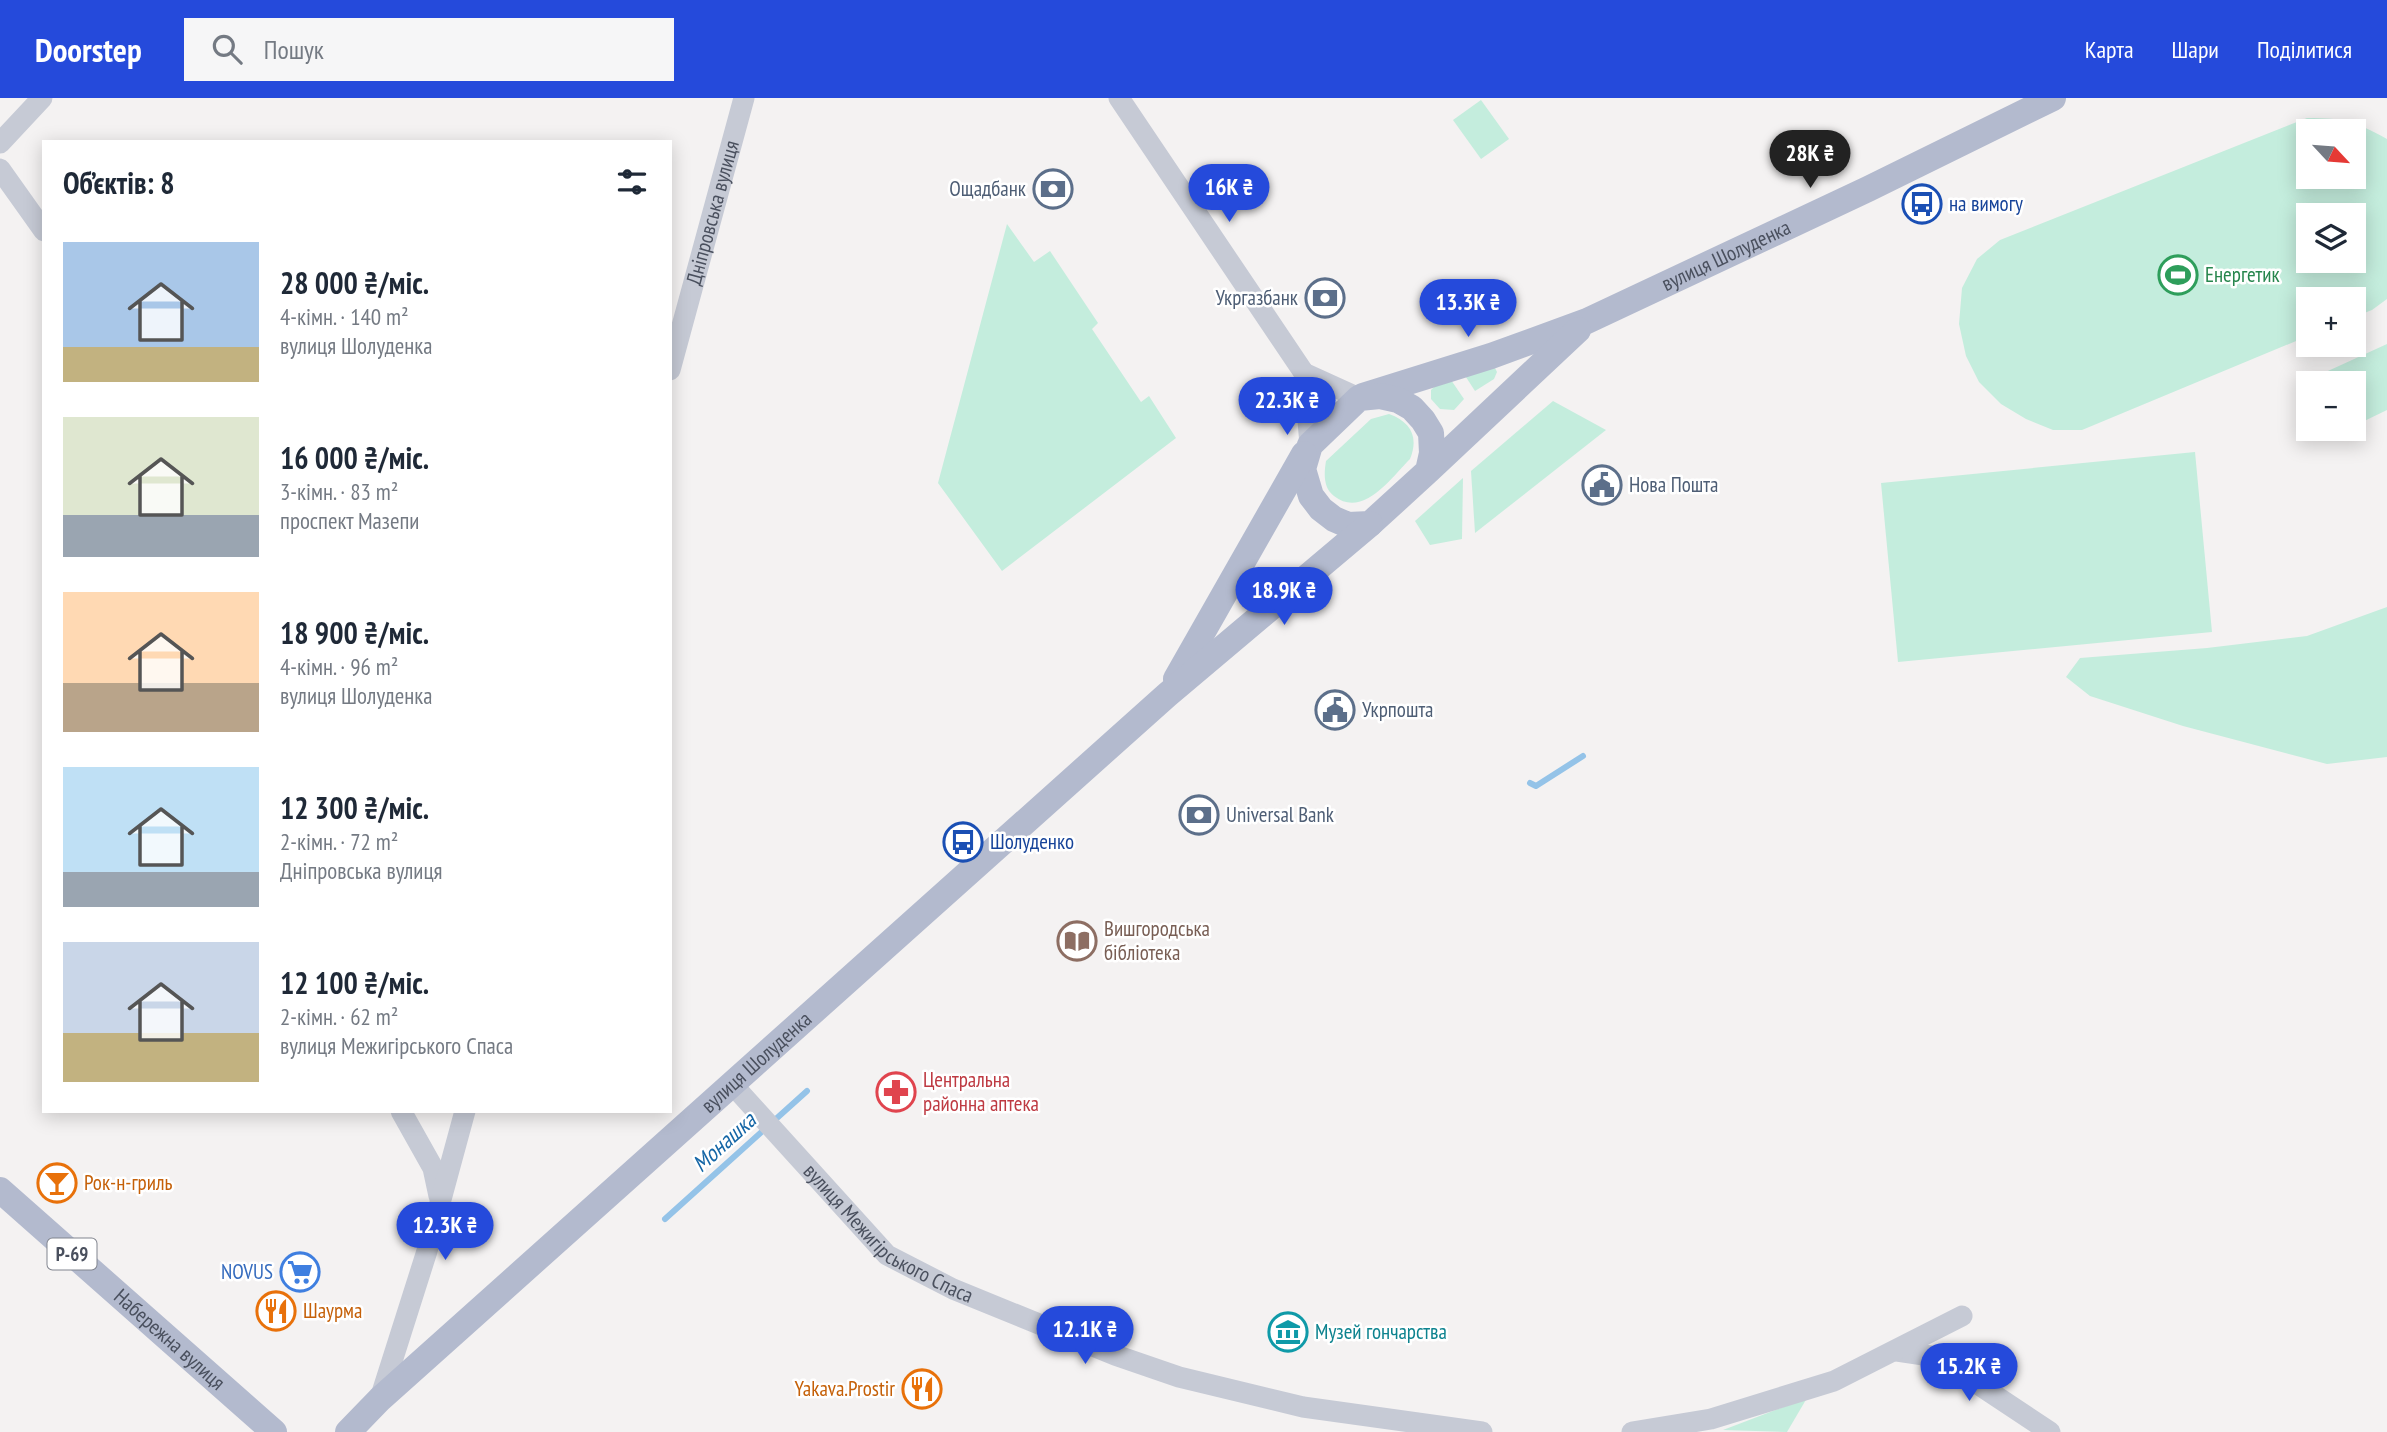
<!DOCTYPE html>
<html lang="uk">
<head>
<meta charset="utf-8">
<style>
  :root { --surface:#fff; --page:#f6f6f7; --text:#1f2937; --muted:#747a83; --accent:#254adb }
  body { margin:0; font-family:"PT Sans Narrow",sans-serif; background:var(--page); color:var(--text); height:100vh; display:flex; flex-direction:column; font-size:26px; white-space:nowrap }
  * { box-sizing:border-box; margin:0 }
  p { font-size:23px; color:var(--muted) }
  .icon { flex:none; width:38px; height:38px; fill:none; stroke:currentColor; stroke-width:2; stroke-linecap:round; stroke-linejoin:round }
  .map { position:relative; flex:1; overflow:hidden }
  .side { position:absolute; left:42px; top:42px; width:630px; height:973px; display:flex; flex-direction:column; background:var(--surface); border-radius:0px; box-shadow:0 4px 18px #0003 }
  .side>* { flex:none }
  .needle { width:46px; rotate:116deg }
  .fabs { position:absolute; left:2296px; top:21px; display:grid; gap:14px }
  .fabs a { display:grid; place-items:center; width:70px; height:70px; border-radius:0px; background:var(--surface); box-shadow:0 4px 18px #0003; font-size:35px }
  .price { position:absolute; translate:-50% -60px; padding:0 16px; border-radius:24px; background:var(--accent); color:#fff; font-size:23px; line-height:46px; filter:drop-shadow(0 2px 4px #0008) }
  .price::after { content:''; position:absolute; left:50%; top:42px; width:21px; height:16px; margin-left:-10px; background:inherit; clip-path:polygon(0 0,100% 0,50% 100%) }
  .price.on { background:#222; color:#fff }
  ul { padding:0; list-style:none }
  li { display:flex; align-items:center; gap:21px; height:175px; padding:0 21px }
  li span { display:grid; place-items:center; flex:none; width:196px; height:140px; border-radius:0px; color:#555 }
  li>.icon { margin-inline-start:auto }
  span .icon { width:84px; height:84px; fill:#fffc; stroke-width:1 }
  li b { font-size:30px }
  h2 { display:flex; justify-content:space-between; align-items:center; height:84px; padding:0 21px; font-size:30px }
  header { display:flex; align-items:center; gap:42px; box-sizing:border-box; height:98px; padding:0 35px; background:var(--accent); color:#fff }
  header strong { font-size:33px }
  nav { display:flex; gap:38px; margin-inline-start:auto; font-size:24px }
  .search { width:490px; height:63px; background:var(--page); display:flex; align-items:center; gap:18px; box-sizing:border-box; padding:0 24px; border-radius:0px; color:var(--muted); font-size:26px }
  .map>svg:first-child { display:block }
  .green { fill:#c4eddd; fill-rule:evenodd }
  .lines { fill:none; stroke-linecap:round; stroke-linejoin:round }
  .stream { stroke:#94c3e8; stroke-width:6 }
  .minor { stroke:#c6cad5; stroke-width:21 }
  .major { stroke:#b3bace; stroke-width:26 }
  .labels { text-anchor:middle; stroke-width:5; stroke-linejoin:round; paint-order:stroke }
  .shield { fill:#fff; stroke:#80848e; stroke-width:2 }
  .shield-label { font-size:19px; font-weight:bold; fill:#4a505e }
  .service-label { font-size:21px; fill:#4e5e75; stroke:#fff; text-anchor:start }
  .transit-label { font-size:21px; fill:#164399; stroke:#fff; text-anchor:start }
  .street-label { font-size:21px; fill:#4a505e; stroke:#fff }
  .leisure-label { font-size:21px; fill:#27864d; stroke:#fff; text-anchor:start }
  .education-label { font-size:21px; fill:#785e54; stroke:#fff; text-anchor:start }
  .health-label { font-size:21px; fill:#be3a42; stroke:#fff; text-anchor:start }
  .food-label { font-size:21px; fill:#c56008; stroke:#fff; text-anchor:start }
  .shop-label { font-size:21px; fill:#366cbe; stroke:#fff; text-anchor:end }
  .culture-label { font-size:21px; fill:#0d838f; stroke:#fff; text-anchor:start }
  .water-label { font-size:23px; font-style:italic; fill:#1566a6; stroke:#fff }
</style>
</head>
<body>
<header>
<strong>Doorstep</strong>
<div class="search"><svg class="icon" aria-label="search" viewBox="0 0 24 24"><circle cx="10" cy="10" r="6"/><path d="M15 15l6 6"/></svg>Пошук</div>
<nav><a>Карта</a><a>Шари</a><a>Поділитися</a></nav>
</header>
<div class="map">
<svg width="2387" height="1334" viewBox="0 0 2387 1334">
  <rect width="100%" height="100%" fill="#f4f2f2"/>
  <g class="green">
    <path d="M1481,2L1509,41L1481,61L1453,22Z"/>
    <path d="M2307,20C2344,20 2355,23 2387,41V201L2372,212L2354,219V201H2308V238L2082,332H2053L2026,321L2001,306L1979,284L1966,258L1959,226L1962,190L1977,161L2000,142ZM2354,33V79H2308V33ZM2354,117V163H2308V117Z"/>
    <path d="M1007,126L1034,164L1050,153L1098,225L1092,231L1141,304L1149,298L1176,340L1002,473L938,385Z"/>
    <path d="M2387,246V312L2354,328V285H2308V288L2306,283Z"/>
    <path d="M1495,270L1497,274L1494,281L1475,293L1464,276Z"/>
    <path d="M1451,282L1464,301L1454,312L1440,311L1431,301V292L1437,286Z"/>
    <path d="M1553,303L1606,332L1475,435L1471,373Z"/>
    <path d="M1389,316C1411,324 1419,339 1410,361C1392,379 1363,421 1334,398C1323,390 1324,375 1326,363L1371,321Z"/>
    <path d="M2195,354L2212,534L1898,564L1881,385Z"/>
    <path d="M1463,380L1462,441L1430,447L1415,423Z"/>
    <path d="M2387,509V659L2327,666L2183,628L2090,598L2066,579L2080,560L2207,550L2307,538Z"/>
    <path d="M1807,1300L1787,1334L1723,1332Z"/>
  </g>
  <g class="lines">
    <g class="stream">
      <path d="M1530,685L1536,688L1583,658"/>
      <path d="M665,1121L807,993"/>
    </g>
    <g class="minor">
      <path d="M1119,0L1304,275L1310,347"/>
      <path d="M0,45L42,0"/>
      <path d="M0,71L44,133"/>
      <path id="s1" d="M670,272L744,0"/>
      <path d="M1304,275L1359,300"/>
      <path id="s2" d="M732,986L887,1157L953,1191L1115,1257L1179,1279L1303,1309L1482,1334"/>
      <path d="M401,1013L433,1070L439,1098"/>
      <path d="M1897,1253L1937,1259L2050,1334"/>
      <path d="M380,1301L427,1153L465,1013"/>
      <path d="M1632,1334L1711,1321L1834,1283L1962,1218"/>
    </g>
    <g class="major">
      <path id="s3" d="M1363,298L1491,258L1587,223L1868,91L2053,0"/>
      <path d="M1428,373L1432,355L1431,335L1423,322L1412,310L1398,302L1380,298L1359,300L1310,347L1303,371L1311,398L1321,411L1334,421L1348,427L1370,426L1428,373L1578,232"/>
      <path d="M1176,581L1304,356"/>
      <path id="s4" d="M0,1092L274,1334"/>
      <path id="s5" d="M348,1334L380,1301L1167,597L1370,426"/>
    </g>
  </g>
  <defs>
    <g id="bank-ring" transform="scale(2.0125)"><circle r="9.5" fill="#fff" stroke="#5c6f8a" stroke-width="1.5"/><path d="M-6-4H6V4H-6ZM0-2.3a2.3 2.3 0 1 0 0 4.6a2.3 2.3 0 1 0 0-4.6Z" fill="#5c6f8a"/></g>
    <g id="bus-ring" transform="scale(2.0125)"><circle r="9.5" fill="#fff" stroke="#1a4fb4" stroke-width="1.5"/><path d="M-5-6H5V4H4V6H2V4H-2V6H-4V4H-5ZM-3.5-4V0h7V-4ZM-3.5 1.2v1.5H-2V1.2ZM2 1.2v1.5H3.5V1.2Z" fill="#1a4fb4"/></g>
    <g id="stadium-ring" transform="scale(2.0125)"><circle r="9.5" fill="#fff" stroke="#2e9e5b" stroke-width="1.5"/><path d="M0-5a6.5 5 0 1 0 0 10a6.5 5 0 1 0 0-10ZM-3.5-1.8h7v3.6h-7Z" fill="#2e9e5b"/></g>
    <g id="civic-ring" transform="scale(2.0125)"><circle r="9.5" fill="#fff" stroke="#5c6f8a" stroke-width="1.5"/><path d="M-.6-6.5H3V-4.5H.6V-3L4-1V1h2V6H-6V1h2V-1L-.6-3ZM-1.2 2.5V6h2.4V2.5Z" fill="#5c6f8a"/></g>
    <g id="library-ring" transform="scale(2.0125)"><circle r="9.5" fill="#fff" stroke="#8d6e63" stroke-width="1.5"/><path d="M-6-4Q-3-5.5-.7-3.5V5Q-3 3-6 4ZM6-4Q3-5.5 .7-3.5V5Q3 3 6 4Z" fill="#8d6e63"/></g>
    <g id="pharmacy-ring" transform="scale(2.0125)"><circle r="9.5" fill="#fff" stroke="#e0444e" stroke-width="1.5"/><path d="M-2-6h4v4h4v4h-4v4h-4v-4h-4v-4h4Z" fill="#e0444e"/></g>
    <g id="bar-ring" transform="scale(2.0125)"><circle r="9.5" fill="#fff" stroke="#e8710a" stroke-width="1.5"/><path d="M-6-5H6L.8 .8V4.5H3.5V6h-7V4.5H-.8V.8Z" fill="#e8710a"/></g>
    <g id="supermarket-ring" transform="scale(2.0125)"><circle r="9.5" fill="#fff" stroke="#3f7fe0" stroke-width="1.5"/><path d="M-6-5.5h2.5l.6 2H6L4.5 2H-2.5L-4.4-4H-6ZM-1.5 3.2a1.3 1.3 0 1 0 .1 0ZM3 3.2a1.3 1.3 0 1 0 .1 0Z" fill="#3f7fe0"/></g>
    <g id="restaurant-ring" transform="scale(2.0125)"><circle r="9.5" fill="#fff" stroke="#e8710a" stroke-width="1.5"/><path d="M-5-6h1v4h1v-4h1v4h1v-4h1v5L-1.5 .5V6h-2V.5L-5-1ZM5-6V6H3V1.5H1.5Q1.5-4 5-6Z" fill="#e8710a"/></g>
    <g id="museum-ring" transform="scale(2.0125)"><circle r="9.5" fill="#fff" stroke="#0f9aa8" stroke-width="1.5"/><path d="M0-6L6-3V-2H-6V-3ZM-5-1h2V3h-2ZM-1-1h2V3h-2ZM3-1h2V3H3ZM-6 4H6V6H-6Z" fill="#0f9aa8"/></g>
  </defs>
  <g fill-rule="evenodd">
    <use href="#bank-ring" x="1053" y="91"/>
    <use href="#bus-ring" x="1922" y="106"/>
    <use href="#stadium-ring" x="2178" y="177"/>
    <use href="#bank-ring" x="1325" y="200"/>
    <use href="#civic-ring" x="1602" y="387"/>
    <use href="#civic-ring" x="1335" y="612"/>
    <use href="#bank-ring" x="1199" y="717"/>
    <use href="#bus-ring" x="963" y="744"/>
    <use href="#library-ring" x="1077" y="843"/>
    <use href="#pharmacy-ring" x="896" y="994"/>
    <use href="#bar-ring" x="57" y="1085"/>
    <use href="#supermarket-ring" x="300" y="1174"/>
    <use href="#restaurant-ring" x="276" y="1213"/>
    <use href="#museum-ring" x="1288" y="1234"/>
    <use href="#restaurant-ring" x="922" y="1291"/>
  </g>
  <g class="labels">
    <rect class="shield" x="47.5" y="1140.5" width="49" height="31" rx="5"/>
    <g class="shield-label">
      <text x="72" y="1163">Р-69</text>
    </g>
    <g class="service-label">
      <text x="1026" y="98" text-anchor="end">Ощадбанк</text>
      <text x="1298" y="207" text-anchor="end">Укргазбанк</text>
      <text x="1629" y="394">Нова Пошта</text>
      <text x="1362" y="619">Укрпошта</text>
      <text x="1226" y="724">Universal Bank</text>
    </g>
    <g class="transit-label">
      <text x="1949" y="113">на вимогу</text>
      <text x="990" y="751">Шолуденко</text>
    </g>
    <g class="street-label">
      <text dy="7" stroke="none"><textPath href="#s1" startOffset="163">Дніпровська вулиця</textPath></text>
      <text dy="7" stroke="none"><textPath href="#s3" startOffset="390">вулиця Шолуденка</textPath></text>
      <text dy="7" stroke="none"><textPath href="#s5" startOffset="551">вулиця Шолуденка</textPath></text>
      <text dy="7" stroke="none"><textPath href="#s2" startOffset="219">вулиця Межигірського Спаса</textPath></text>
      <text dy="7" stroke="none"><textPath href="#s4" startOffset="226">Набережна вулиця</textPath></text>
    </g>
    <g class="leisure-label">
      <text x="2205" y="184">Енергетик</text>
    </g>
    <g class="education-label">
      <text x="1104" y="838">Вишгородська<tspan x="1104" dy="24">бібліотека</tspan></text>
    </g>
    <g class="health-label">
      <text x="923" y="989">Центральна<tspan x="923" dy="24">районна аптека</tspan></text>
    </g>
    <g class="food-label">
      <text x="84" y="1092">Рок-н-гриль</text>
      <text x="303" y="1220">Шаурма</text>
      <text x="895" y="1298" text-anchor="end">Yakava.Prostir</text>
    </g>
    <g class="shop-label">
      <text x="273" y="1181">NOVUS</text>
    </g>
    <g class="culture-label">
      <text x="1315" y="1241">Музей гончарства</text>
    </g>
    <g class="water-label">
      <text transform="translate(724 1044) rotate(-42)" y="8">Монашка</text>
    </g>
  </g>
</svg>
<div class="fabs">
<a><svg class="needle" viewBox="-14 -14 28 28"><path d="M0-13l5 13h-10z" fill="#e53935"/><path d="M0 13l5-13h-10z" fill="#747a83"/></svg></a>
<a><svg class="icon" aria-label="layers" viewBox="0 0 24 24"><path d="M12 4l9 5-9 5-9-5zM3 14l9 5 9-5"/></svg></a>
<a>+</a>
<a>−</a>
</div>
<b class="price on" style="left:1810px;top:92px">28K ₴</b>
<b class="price" style="left:1229px;top:126px">16K ₴</b>
<b class="price" style="left:1468px;top:241px">13.3K ₴</b>
<b class="price" style="left:1287px;top:339px">22.3K ₴</b>
<b class="price" style="left:1284px;top:529px">18.9K ₴</b>
<b class="price" style="left:445px;top:1164px">12.3K ₴</b>
<b class="price" style="left:1085px;top:1268px">12.1K ₴</b>
<b class="price" style="left:1969px;top:1305px">15.2K ₴</b>
<section class="side">
<h2>Об’єктів: 8<svg class="icon" aria-label="filters" viewBox="0 0 24 24"><path d="M4 7h16M4 17h16"/><circle cx="9" cy="7" r="2"/><circle cx="15" cy="17" r="2"/></svg></h2>
<ul>
<li><span style="background:linear-gradient(#a9c7e8 75%,#c2b280 0)"><svg class="icon" aria-label="home" viewBox="0 0 24 24"><path d="M3 11l9-7 9 7M6 9v11h12V9"/></svg></span><div><b>28 000 ₴/міс.</b><p>4-кімн. · 140 m²</p><p>вулиця Шолуденка</p></div></li>
<li><span style="background:linear-gradient(#dfe7d0 70%,#9aa5b1 0)"><svg class="icon" aria-label="home" viewBox="0 0 24 24"><path d="M3 11l9-7 9 7M6 9v11h12V9"/></svg></span><div><b>16 000 ₴/міс.</b><p>3-кімн. · 83 m²</p><p>проспект Мазепи</p></div></li>
<li><span style="background:linear-gradient(#ffd9b3 65%,#b9a48a 0)"><svg class="icon" aria-label="home" viewBox="0 0 24 24"><path d="M3 11l9-7 9 7M6 9v11h12V9"/></svg></span><div><b>18 900 ₴/міс.</b><p>4-кімн. · 96 m²</p><p>вулиця Шолуденка</p></div></li>
<li><span style="background:linear-gradient(#bfe0f5 75%,#9aa5b1 0)"><svg class="icon" aria-label="home" viewBox="0 0 24 24"><path d="M3 11l9-7 9 7M6 9v11h12V9"/></svg></span><div><b>12 300 ₴/міс.</b><p>2-кімн. · 72 m²</p><p>Дніпровська вулиця</p></div></li>
<li><span style="background:linear-gradient(#c9d6e8 65%,#c2b280 0)"><svg class="icon" aria-label="home" viewBox="0 0 24 24"><path d="M3 11l9-7 9 7M6 9v11h12V9"/></svg></span><div><b>12 100 ₴/міс.</b><p>2-кімн. · 62 m²</p><p>вулиця Межигірського Спаса</p></div></li>
</ul>
</section>
</div>
</body>
</html>
